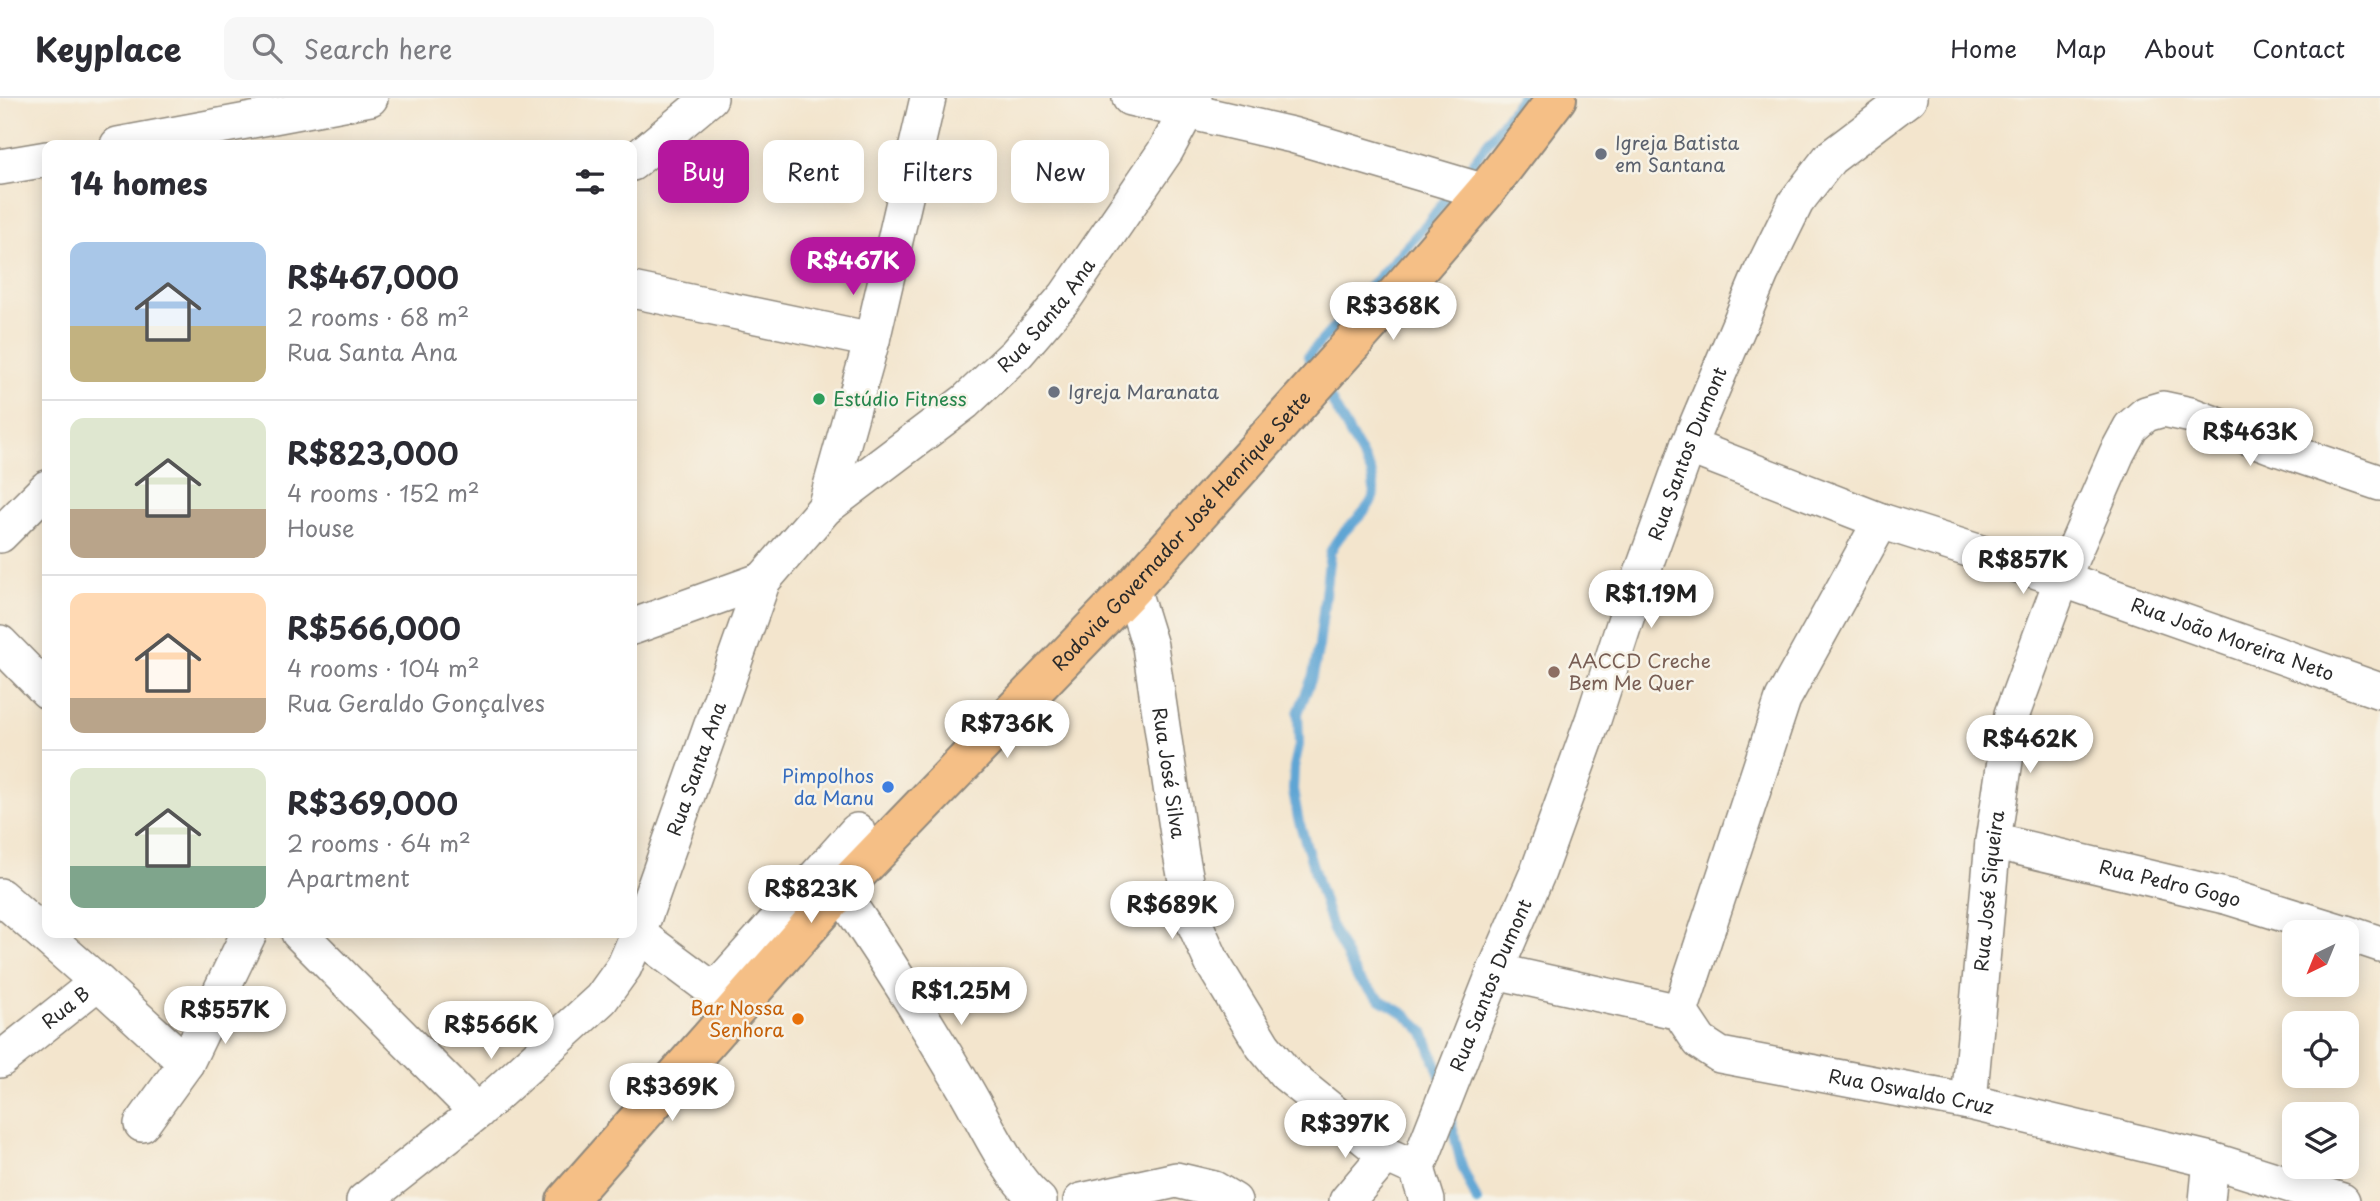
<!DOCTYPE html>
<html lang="en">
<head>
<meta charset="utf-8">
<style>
  :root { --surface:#fff; --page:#f7f7f7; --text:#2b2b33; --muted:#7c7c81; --line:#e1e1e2; --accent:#b5179e }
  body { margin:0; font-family:"Playpen Sans",sans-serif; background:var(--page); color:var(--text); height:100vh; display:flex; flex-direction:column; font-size:26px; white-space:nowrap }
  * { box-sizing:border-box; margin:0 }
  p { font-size:23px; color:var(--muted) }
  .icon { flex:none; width:38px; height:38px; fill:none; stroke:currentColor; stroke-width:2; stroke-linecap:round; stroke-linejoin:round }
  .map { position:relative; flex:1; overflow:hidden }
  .panel { position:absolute; left:42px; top:42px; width:595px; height:798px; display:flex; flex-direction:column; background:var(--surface); border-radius:14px; box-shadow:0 4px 18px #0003 }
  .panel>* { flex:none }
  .guide { position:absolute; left:658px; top:42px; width:665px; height:63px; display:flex; gap:14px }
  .needle { width:46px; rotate:223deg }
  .fabs { position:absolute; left:2282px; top:822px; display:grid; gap:14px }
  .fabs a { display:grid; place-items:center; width:77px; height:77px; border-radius:14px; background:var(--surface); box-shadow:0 4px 18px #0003; font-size:35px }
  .price { position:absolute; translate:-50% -60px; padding:0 16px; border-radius:24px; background:#fff; color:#222; font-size:23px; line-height:46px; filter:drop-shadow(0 2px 4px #0008) }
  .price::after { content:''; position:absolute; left:50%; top:42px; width:21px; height:16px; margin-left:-10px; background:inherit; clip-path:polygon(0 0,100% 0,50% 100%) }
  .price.current { background:var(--accent); color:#fff }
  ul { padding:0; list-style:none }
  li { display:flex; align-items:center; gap:21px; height:175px; padding:0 28px }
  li+li { border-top:2px solid var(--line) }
  li span { display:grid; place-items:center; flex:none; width:196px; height:140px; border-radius:14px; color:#555 }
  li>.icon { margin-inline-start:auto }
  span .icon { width:84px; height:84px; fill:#fffc; stroke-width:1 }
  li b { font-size:30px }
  h2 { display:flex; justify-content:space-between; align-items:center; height:84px; padding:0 28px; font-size:30px }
  .pill { padding:0 24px; border-radius:14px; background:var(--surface); box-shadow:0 4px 18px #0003; font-size:24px; line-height:63px }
  .pill.current { background:var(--accent); color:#fff }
  header { display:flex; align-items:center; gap:42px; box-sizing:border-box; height:98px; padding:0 35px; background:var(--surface); border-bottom:2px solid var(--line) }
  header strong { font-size:33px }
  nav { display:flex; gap:38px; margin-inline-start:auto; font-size:24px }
  .search { width:490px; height:63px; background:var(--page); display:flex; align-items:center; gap:18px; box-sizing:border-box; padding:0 24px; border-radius:14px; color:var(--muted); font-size:26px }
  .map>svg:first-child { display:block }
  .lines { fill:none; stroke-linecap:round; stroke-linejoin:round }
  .stream { stroke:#5ea5d4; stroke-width:10 }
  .minor-casing { stroke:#8f887c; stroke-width:38 }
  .major-casing { stroke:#8f887c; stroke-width:42 }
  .minor { stroke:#fff; stroke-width:35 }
  .major { stroke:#f5bf86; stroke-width:38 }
  .worship-dot { fill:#6b7280; stroke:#f7f3e8; stroke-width:2.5 }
  .leisure-dot { fill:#2e9e5b; stroke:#f7f3e8; stroke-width:2.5 }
  .education-dot { fill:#8d6e63; stroke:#f7f3e8; stroke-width:2.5 }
  .shop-dot { fill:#3f7fe0; stroke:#f7f3e8; stroke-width:2.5 }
  .food-dot { fill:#e8710a; stroke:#f7f3e8; stroke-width:2.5 }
  .labels { text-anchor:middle; stroke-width:5; stroke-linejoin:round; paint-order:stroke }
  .worship-label { font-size:19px; fill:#5b616d; stroke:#f7f3e8; text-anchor:start }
  .street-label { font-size:19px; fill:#2b2b2b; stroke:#f7f3e8 }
  .leisure-label { font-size:19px; fill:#27864d; stroke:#f7f3e8; text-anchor:start }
  .education-label { font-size:19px; fill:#785e54; stroke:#f7f3e8; text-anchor:start }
  .shop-label { font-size:19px; fill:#366cbe; stroke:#f7f3e8; text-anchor:end }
  .food-label { font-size:19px; fill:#c56008; stroke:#f7f3e8; text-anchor:end }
</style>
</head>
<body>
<header>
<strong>Keyplace</strong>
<div class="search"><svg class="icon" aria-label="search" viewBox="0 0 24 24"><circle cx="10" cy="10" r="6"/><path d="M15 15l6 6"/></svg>Search here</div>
<nav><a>Home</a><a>Map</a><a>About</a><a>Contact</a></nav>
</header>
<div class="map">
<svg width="2380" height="1103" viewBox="0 0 2380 1103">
  <rect width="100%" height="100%" fill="#f7f3e8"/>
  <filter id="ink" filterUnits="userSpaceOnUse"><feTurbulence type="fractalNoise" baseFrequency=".0143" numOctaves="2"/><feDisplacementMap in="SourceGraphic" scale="14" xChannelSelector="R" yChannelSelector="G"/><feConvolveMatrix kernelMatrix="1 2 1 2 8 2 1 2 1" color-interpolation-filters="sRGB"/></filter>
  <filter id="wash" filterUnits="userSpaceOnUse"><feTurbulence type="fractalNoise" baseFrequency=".00686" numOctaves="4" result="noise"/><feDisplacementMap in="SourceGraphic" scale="28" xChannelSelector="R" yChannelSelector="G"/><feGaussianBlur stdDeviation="1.57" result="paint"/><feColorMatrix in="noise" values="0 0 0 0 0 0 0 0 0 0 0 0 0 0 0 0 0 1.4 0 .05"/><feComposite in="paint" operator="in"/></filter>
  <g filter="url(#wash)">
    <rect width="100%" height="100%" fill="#f3e5cd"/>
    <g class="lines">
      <g class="stream">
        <path d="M1317,274L1308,258L1430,122L1521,0"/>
        <path d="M1324,289L1371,374C1373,382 1376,394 1372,402C1362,422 1339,432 1330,455L1319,548L1313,577L1298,615L1299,647L1294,669L1293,692L1298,720L1332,830L1358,881L1381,902L1405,916L1424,934L1441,980"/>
        <path d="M1449,1016L1462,1069L1477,1103"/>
      </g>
    </g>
  </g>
  <g filter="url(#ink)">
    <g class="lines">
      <g class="minor-casing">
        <g id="minor">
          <path d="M1130,0L1292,37L1485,94"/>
          <path d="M118,47L370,0"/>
          <path d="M632,65L710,0"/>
          <path d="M0,69L47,61"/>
          <path d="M632,192L872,242"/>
          <path id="s1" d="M1688,348L1881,423L2062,481L2380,593"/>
          <path d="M825,410L872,242L928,0"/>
          <path d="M0,437L47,390"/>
          <path id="s2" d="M1132,490L1150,548L1181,756L1194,824L1212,864L1263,948L1286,976L1386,1057L1417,1071L1427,1103"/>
          <path d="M632,529L763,482"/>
          <path d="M0,545L47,593"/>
          <path id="s3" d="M1993,743L2229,799L2345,835"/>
          <path d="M840,793C883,856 924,921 963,987C985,1023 1007,1076 1039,1103"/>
          <path d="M0,798L98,884L186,965"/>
          <path d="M299,835L477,1014"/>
          <path d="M2347,835L2380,846"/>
          <path d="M638,836L736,909"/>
          <path id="s4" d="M1495,873L1680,914L1700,944L1720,957L1969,1004L2211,1062L2342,1103"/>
          <path d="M723,883L857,733"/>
          <path d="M1680,914L1783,601L1881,423"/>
          <path id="s5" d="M0,962L98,884"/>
          <path id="s6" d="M1969,1004L1993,743L2012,616L2062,481L2117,355L2131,329L2146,316L2163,311L2191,317L2277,350L2380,385"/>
          <path d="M142,1026L186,965L249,835"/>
          <path id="s7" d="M1417,1071L1495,873L1538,774L1593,622L1627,517L1688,348L1761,175L1796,104L1830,60L1909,0"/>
          <path id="s8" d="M364,1103L477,1014L601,901L624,869L638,836L763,482L825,410L965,304L1017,255L1066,198L1166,52L1194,0"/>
          <path d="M1081,1103L1176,1082L1214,1091L1234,1103"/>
          <path d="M1347,1103L1386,1057"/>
          <path d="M2207,1103L2211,1062"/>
        </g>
      </g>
      <g class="major-casing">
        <g id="major">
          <path id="s9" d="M566,1103L840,793L1132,490L1401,191L1485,94L1557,0"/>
        </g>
      </g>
      <use href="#minor" class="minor"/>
      <use href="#major" class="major"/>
    </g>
  </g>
  <g class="worship-dot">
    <circle cx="1601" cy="56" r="7"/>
    <circle cx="1054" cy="294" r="7"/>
  </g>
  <circle class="leisure-dot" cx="819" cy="301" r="7"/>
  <circle class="education-dot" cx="1554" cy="574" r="7"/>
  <circle class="shop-dot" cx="888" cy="689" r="7"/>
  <circle class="food-dot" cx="798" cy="921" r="7"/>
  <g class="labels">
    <g class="worship-label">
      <text x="1615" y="52">Igreja Batista<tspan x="1615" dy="22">em Santana</tspan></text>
      <text x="1068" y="301">Igreja Maranata</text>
    </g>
    <g class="street-label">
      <text dy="7" stroke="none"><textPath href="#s8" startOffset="1152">Rua Santa Ana</textPath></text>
      <text dy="7" stroke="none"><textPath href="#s7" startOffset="765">Rua Santos Dumont</textPath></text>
      <text dy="7" stroke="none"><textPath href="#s9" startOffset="910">Rodovia Governador José Henrique Sette</textPath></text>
      <text dy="7" stroke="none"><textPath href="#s1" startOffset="578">Rua João Moreira Neto</textPath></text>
      <text dy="7" stroke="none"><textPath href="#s8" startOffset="562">Rua Santa Ana</textPath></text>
      <text dy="7" stroke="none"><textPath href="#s2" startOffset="189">Rua José Silva</textPath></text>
      <text dy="7" stroke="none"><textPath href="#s3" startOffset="182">Rua Pedro Gogo</textPath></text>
      <text dy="7" stroke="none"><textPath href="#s6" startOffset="212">Rua José Siqueira</textPath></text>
      <text dy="7" stroke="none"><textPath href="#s7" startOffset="198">Rua Santos Dumont</textPath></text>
      <text dy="7" stroke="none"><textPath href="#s5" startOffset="84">Rua B</textPath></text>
      <text dy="7" stroke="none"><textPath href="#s4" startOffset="444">Rua Oswaldo Cruz</textPath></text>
    </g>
    <g class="leisure-label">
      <text x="833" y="308">Estúdio Fitness</text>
    </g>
    <g class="education-label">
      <text x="1568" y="570">AACCD Creche<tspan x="1568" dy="22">Bem Me Quer</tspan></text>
    </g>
    <g class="shop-label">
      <text x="874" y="685">Pimpolhos<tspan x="874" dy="22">da Manu</tspan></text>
    </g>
    <g class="food-label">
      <text x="784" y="917">Bar Nossa<tspan x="784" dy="22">Senhora</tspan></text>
    </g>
  </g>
</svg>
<div class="fabs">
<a><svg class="needle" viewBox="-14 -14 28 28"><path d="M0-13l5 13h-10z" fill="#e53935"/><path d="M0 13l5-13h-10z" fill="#7c7c81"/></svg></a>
<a><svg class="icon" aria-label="locate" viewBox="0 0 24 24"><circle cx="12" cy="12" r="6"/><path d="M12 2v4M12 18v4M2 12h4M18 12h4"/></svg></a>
<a><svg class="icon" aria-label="layers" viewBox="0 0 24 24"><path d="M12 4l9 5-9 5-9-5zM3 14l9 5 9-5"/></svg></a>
</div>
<b class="price current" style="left:853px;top:199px">R$467K</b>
<b class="price" style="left:1393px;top:244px">R$368K</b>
<b class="price" style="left:2250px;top:370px">R$463K</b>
<b class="price" style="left:2023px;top:498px">R$857K</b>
<b class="price" style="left:1651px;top:532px">R$1.19M</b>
<b class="price" style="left:1007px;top:662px">R$736K</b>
<b class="price" style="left:2030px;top:677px">R$462K</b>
<b class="price" style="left:811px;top:827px">R$823K</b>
<b class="price" style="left:1172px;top:843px">R$689K</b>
<b class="price" style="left:961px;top:929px">R$1.25M</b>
<b class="price" style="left:225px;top:948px">R$557K</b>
<b class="price" style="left:491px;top:963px">R$566K</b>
<b class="price" style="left:672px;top:1025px">R$369K</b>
<b class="price" style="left:1345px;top:1062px">R$397K</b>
<div class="guide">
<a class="pill current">Buy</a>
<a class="pill">Rent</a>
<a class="pill">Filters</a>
<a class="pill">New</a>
</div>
<section class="panel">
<h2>14 homes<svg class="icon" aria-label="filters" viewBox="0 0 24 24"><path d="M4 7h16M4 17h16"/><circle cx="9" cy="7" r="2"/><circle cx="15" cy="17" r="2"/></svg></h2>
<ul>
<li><span style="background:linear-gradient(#a9c7e8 60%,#c2b280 0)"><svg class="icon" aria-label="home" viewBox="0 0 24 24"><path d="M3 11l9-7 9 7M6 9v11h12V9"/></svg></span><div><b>R$467,000</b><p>2 rooms · 68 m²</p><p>Rua Santa Ana</p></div></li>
<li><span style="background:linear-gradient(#dfe7d0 65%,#b9a48a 0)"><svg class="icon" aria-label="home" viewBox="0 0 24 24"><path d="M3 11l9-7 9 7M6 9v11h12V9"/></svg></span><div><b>R$823,000</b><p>4 rooms · 152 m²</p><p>House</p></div></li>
<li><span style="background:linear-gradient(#ffd9b3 75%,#b9a48a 0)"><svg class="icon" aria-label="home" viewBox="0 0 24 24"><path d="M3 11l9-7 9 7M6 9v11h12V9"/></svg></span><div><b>R$566,000</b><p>4 rooms · 104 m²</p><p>Rua Geraldo Gonçalves</p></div></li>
<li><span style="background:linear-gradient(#dfe7d0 70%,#7fa58c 0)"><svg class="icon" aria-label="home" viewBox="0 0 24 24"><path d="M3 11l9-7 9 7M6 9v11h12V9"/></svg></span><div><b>R$369,000</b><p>2 rooms · 64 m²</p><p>Apartment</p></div></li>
</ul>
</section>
</div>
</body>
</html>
